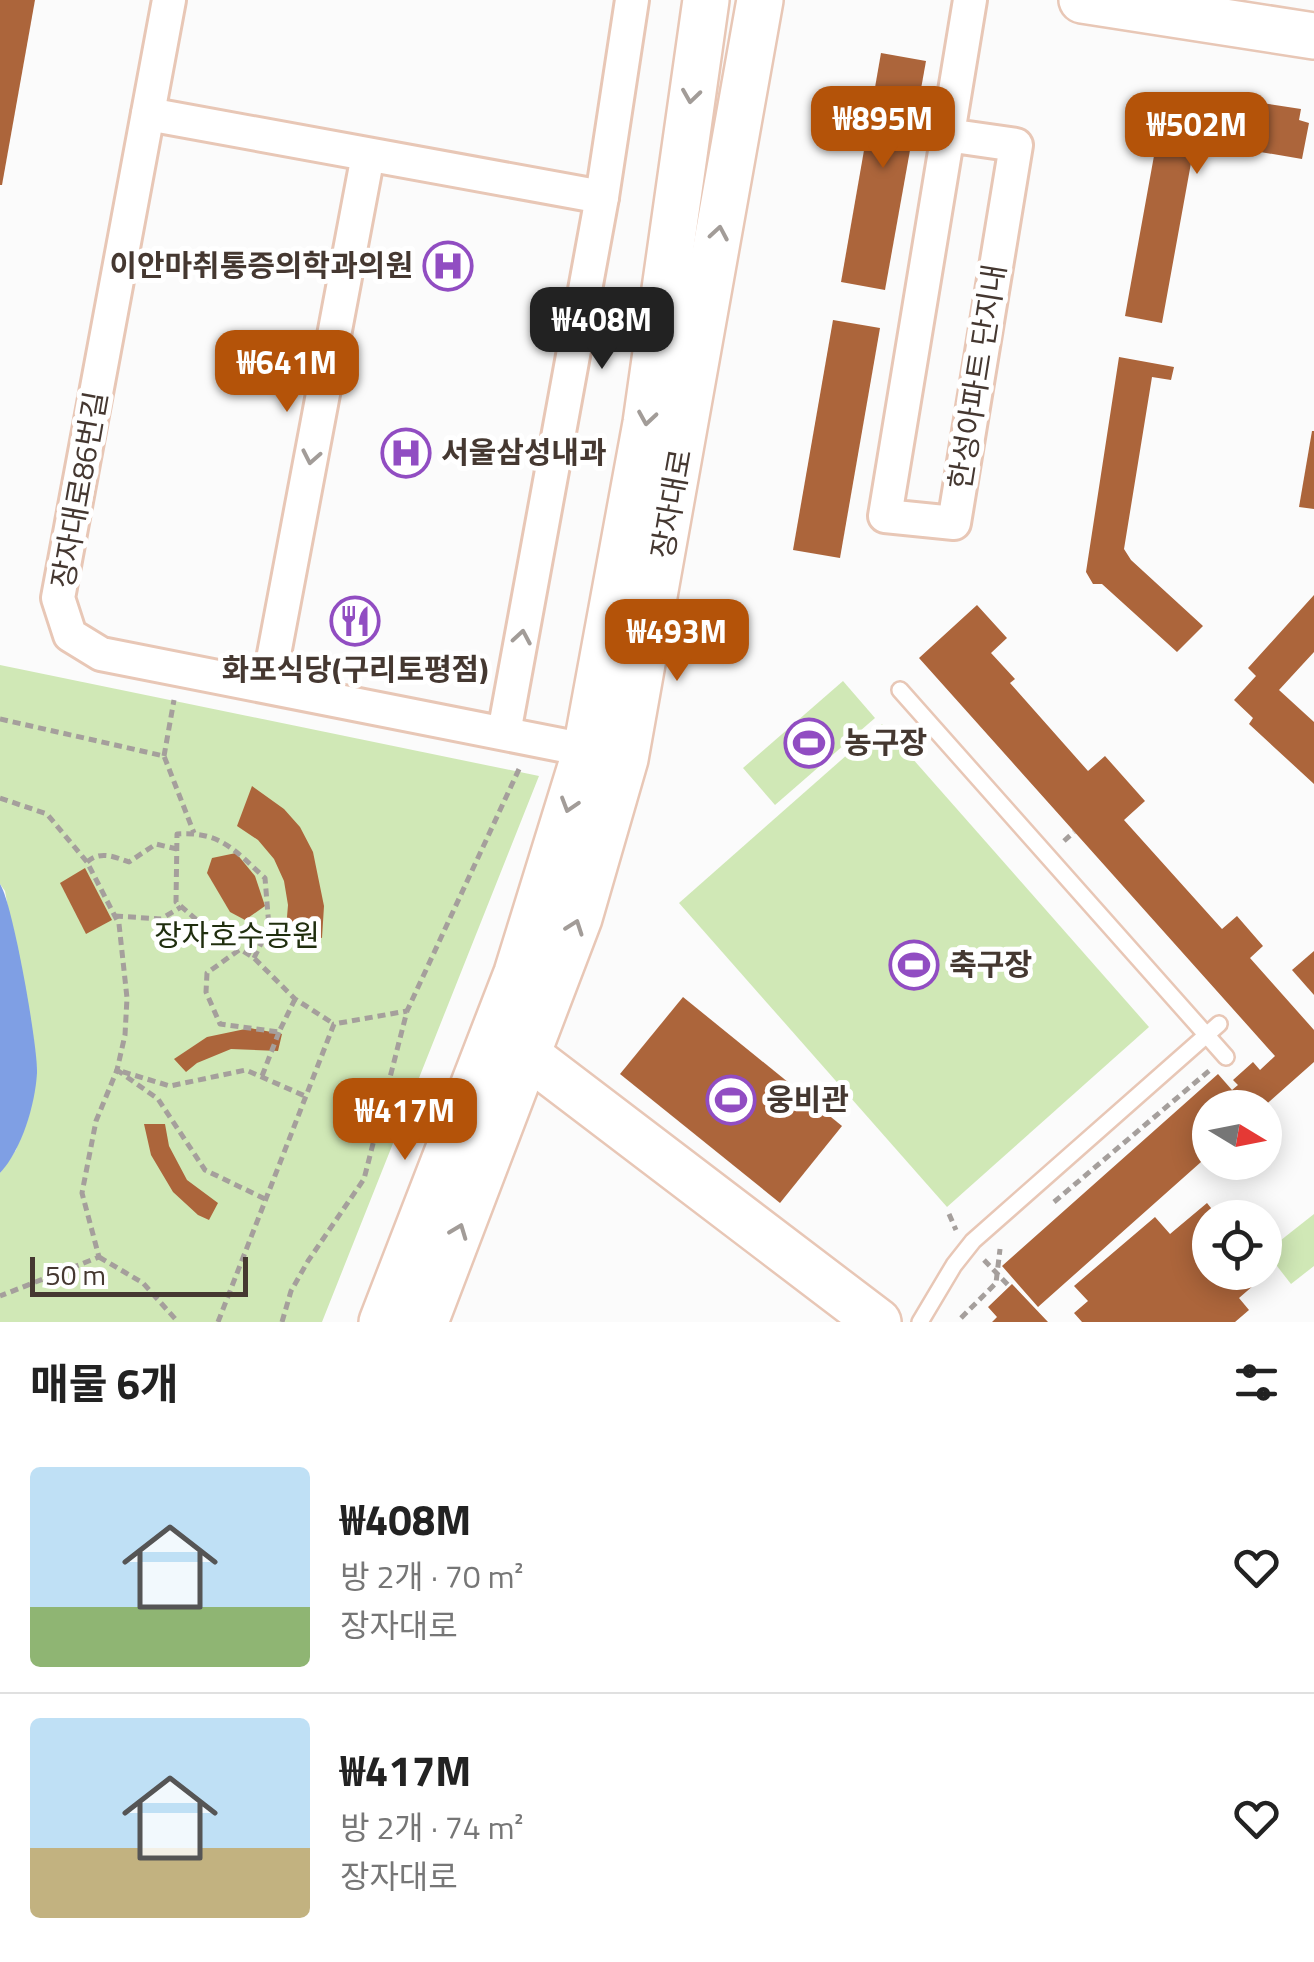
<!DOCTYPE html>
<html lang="ko">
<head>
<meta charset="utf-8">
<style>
  :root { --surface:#fff; --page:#f2f2f2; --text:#222; --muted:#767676; --line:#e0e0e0; --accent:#b45309 }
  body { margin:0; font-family:"Titillium Web","Noto Sans KR",sans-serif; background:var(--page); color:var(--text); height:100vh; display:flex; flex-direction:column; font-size:38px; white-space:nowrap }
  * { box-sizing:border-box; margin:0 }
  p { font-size:32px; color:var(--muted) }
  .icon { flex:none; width:55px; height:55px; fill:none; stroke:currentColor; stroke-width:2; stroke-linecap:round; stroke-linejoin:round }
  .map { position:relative; height:1322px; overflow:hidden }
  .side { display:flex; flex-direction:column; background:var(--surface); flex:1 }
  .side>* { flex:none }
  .needle { width:65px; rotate:100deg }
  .buttons { position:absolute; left:1192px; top:1090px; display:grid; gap:20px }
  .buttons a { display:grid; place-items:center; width:90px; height:90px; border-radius:50%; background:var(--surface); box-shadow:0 5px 25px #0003; font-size:50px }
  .scale { position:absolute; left:30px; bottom:25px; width:218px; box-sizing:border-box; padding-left:10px; border:5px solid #453831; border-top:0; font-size:28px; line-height:35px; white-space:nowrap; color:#453831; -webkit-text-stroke:8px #fff; paint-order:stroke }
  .price { position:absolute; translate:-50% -85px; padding:0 22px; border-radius:20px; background:var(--accent); color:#fff; font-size:32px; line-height:65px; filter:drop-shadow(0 2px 5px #0008) }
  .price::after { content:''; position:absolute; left:50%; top:60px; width:30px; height:22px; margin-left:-15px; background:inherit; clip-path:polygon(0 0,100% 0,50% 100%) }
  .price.on { background:#222; color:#fff }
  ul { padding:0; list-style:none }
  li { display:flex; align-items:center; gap:30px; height:250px; padding:0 30px }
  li+li { border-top:2px solid var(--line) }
  li span { display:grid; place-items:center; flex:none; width:280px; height:200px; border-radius:10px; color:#555 }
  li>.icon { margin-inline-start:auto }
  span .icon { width:120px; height:120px; fill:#fffc; stroke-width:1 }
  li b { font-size:42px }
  h2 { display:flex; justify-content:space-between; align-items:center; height:120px; padding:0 30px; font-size:42px }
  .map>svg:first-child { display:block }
  .green { fill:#d0e8b6 }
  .water { fill:#7f9fe4 }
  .building { fill:#ac653b }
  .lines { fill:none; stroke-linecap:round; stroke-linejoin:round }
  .lane-casing { stroke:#e8c7b6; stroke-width:20 }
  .street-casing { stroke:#e8c7b6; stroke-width:38 }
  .secondary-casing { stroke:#e8c7b6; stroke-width:50 }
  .path { stroke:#a59f9c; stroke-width:5; stroke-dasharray:8 5; stroke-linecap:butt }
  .lane { stroke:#fff; stroke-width:15 }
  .street { stroke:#fff; stroke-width:32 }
  .secondary { stroke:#fff; stroke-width:45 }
  .oneway { stroke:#a29c98 }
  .labels { text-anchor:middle; stroke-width:10; stroke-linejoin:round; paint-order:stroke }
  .poi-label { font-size:30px; font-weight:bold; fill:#453831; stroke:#fff; text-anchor:start }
  .street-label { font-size:30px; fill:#453831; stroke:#fff }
  .park-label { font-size:30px; fill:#202e0e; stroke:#fff }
</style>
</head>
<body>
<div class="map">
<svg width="1314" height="1322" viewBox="0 0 1314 1322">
  <rect width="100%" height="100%" fill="#fbfbfb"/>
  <g class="green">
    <path d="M0,665L539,776L322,1322H0V1173L16,1150L31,1102L37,1070L5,891L0,884Z"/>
    <path d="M843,681L875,718L775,805L743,768Z"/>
    <path d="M882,724L1149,1027L947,1207L679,903Z"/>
    <path d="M1314,1214V1266L1291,1284L1266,1252Z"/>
  </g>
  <path class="water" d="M0,884C13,904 38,1047 37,1073C35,1105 22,1149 0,1173Z"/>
  <g class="building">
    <path d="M0,0H35L2,185H0Z"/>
    <path d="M881,53L926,61L885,290L841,282Z"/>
    <path d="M1199,93L1301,109L1299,120L1309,123L1302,159L1195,141L1162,323L1125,316L1165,95L1197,102Z"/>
    <path d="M833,320L880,328L840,558L793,550Z"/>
    <path d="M1119,357L1174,367L1171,380L1152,377L1124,549L1131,560L1203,626L1177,652L1102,584H1093L1086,572Z"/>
    <path d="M1312,431H1314V509L1299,507Z"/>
    <path d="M1314,595V652L1279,690L1314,722V784L1249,724L1253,718L1234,700L1256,676L1248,668Z"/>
    <path d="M977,605L1007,638L991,653L1015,679L1010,683L1088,771L1105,756L1145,801L1124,820L1222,929L1237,916L1263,946L1250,958L1314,1030V1062L1262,1108H1210V1154L1038,1307L1002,1266L1218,1074L1232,1090L1238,1085L1233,1080L1253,1062L1260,1070L1275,1056L919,658Z"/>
    <path d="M252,786L284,809L300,827L313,852L324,906L322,938L286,929L288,905L284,881L274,859L258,840L237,826Z"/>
    <path d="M236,853L255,876L265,906L245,920L230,912L207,873L212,858Z"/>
    <path d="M85,868L112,920L86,934L60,883Z"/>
    <path d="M1314,951V995L1292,970Z"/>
    <path d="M683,997L842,1126L780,1203L620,1074Z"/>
    <path d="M250,1028L282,1034L278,1051L231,1049L197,1063L186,1072L174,1059L207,1037Z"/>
    <path d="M144,1124H165L169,1146L187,1180L218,1203L209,1220L198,1215L173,1192L151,1155Z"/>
    <path d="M1207,1203L1219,1218H1210V1272H1269L1239,1298L1249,1310L1235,1322H1082L1074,1313L1088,1301L1074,1286L1155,1217L1170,1234Z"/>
    <path d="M1012,1284L1048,1322H992L997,1317L988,1307Z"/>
  </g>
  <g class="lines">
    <g class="lane-casing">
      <g id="lane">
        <path d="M900,690L1226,1057"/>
        <path d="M920,1322L954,1265L973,1241L1219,1024"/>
      </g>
    </g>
    <g class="street-casing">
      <g id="street">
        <path d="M169,0L58,598L70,635L101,654L586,750"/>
        <path d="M148,114L602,197"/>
        <path d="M947,135L1016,145L954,523L885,516L970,0"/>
        <path d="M268,686L368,155"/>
        <path d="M504,733L602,197L632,0"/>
      </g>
    </g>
    <g class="secondary-casing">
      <g id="secondary">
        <path d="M1082,0L1314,36"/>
        <path d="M505,1038L878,1322"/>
        <path d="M382,1322L517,973L586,750L646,423L706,0"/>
        <path d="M425,1322L579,918L625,759L760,0"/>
      </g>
    </g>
    <g class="path">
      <path d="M0,719L164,756L194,833"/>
      <path d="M164,756L174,700"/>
      <path d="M0,798L47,814L87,862L119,924L127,998L125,1035L117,1070L96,1121L82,1193L99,1257L0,1296"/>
      <path d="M1064,841L1074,832"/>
      <path d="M87,862C101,850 114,857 129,862L156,844L177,849"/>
      <path d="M115,916L161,919L181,907"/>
      <path d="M239,950L207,973L206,992L220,1024L279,1032L295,999"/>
      <path d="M254,958L269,927L265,878C235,851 221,831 177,834L176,902L206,928L254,958L295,999L334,1024"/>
      <path d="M262,1076L279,1032"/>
      <path d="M265,1199L205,1170L158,1099L117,1070L170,1086L246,1070L305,1096"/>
      <path d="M1054,1202L1210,1070"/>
      <path d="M949,1214L956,1230"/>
      <path d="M99,1257L143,1283L178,1322"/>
      <path d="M984,1260L1010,1287"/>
      <path d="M961,1318L996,1283L1000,1249"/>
      <path d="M218,1322L334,1024L407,1011"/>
      <path d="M282,1322L291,1291L308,1261L364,1179L407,1011L520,767"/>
    </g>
    <use href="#lane" class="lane"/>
    <use href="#street" class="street"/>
    <use href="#secondary" class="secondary"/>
  </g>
  <defs><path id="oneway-chevron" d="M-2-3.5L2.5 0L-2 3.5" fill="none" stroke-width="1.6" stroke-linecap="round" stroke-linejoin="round" transform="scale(2.5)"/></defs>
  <g class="oneway">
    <use href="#oneway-chevron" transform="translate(691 96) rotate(98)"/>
    <use href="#oneway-chevron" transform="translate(719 233) rotate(-80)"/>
    <use href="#oneway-chevron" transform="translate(647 418) rotate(99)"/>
    <use href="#oneway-chevron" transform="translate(311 457) rotate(101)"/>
    <use href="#oneway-chevron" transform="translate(522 637) rotate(-80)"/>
    <use href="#oneway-chevron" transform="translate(569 805) rotate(107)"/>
    <use href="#oneway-chevron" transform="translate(575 927) rotate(-70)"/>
    <use href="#oneway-chevron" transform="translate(459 1231) rotate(-69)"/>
  </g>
  <defs>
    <g id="hospital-ring" transform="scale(2.5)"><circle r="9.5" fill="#fff" stroke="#914dc2" stroke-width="1.5"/><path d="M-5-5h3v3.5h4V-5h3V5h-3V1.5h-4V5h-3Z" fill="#914dc2"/></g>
    <g id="restaurant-ring" transform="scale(2.5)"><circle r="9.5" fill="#fff" stroke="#914dc2" stroke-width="1.5"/><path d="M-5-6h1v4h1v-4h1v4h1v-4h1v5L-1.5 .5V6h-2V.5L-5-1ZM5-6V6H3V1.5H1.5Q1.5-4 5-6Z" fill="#914dc2"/></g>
    <g id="stadium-ring" transform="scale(2.5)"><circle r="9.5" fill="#fff" stroke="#914dc2" stroke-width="1.5"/><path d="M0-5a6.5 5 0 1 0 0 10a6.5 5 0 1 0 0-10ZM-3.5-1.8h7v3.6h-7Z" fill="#914dc2"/></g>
  </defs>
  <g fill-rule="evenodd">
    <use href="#hospital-ring" x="448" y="266"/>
    <use href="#hospital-ring" x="406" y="453"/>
    <use href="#restaurant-ring" x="355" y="621"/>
    <use href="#stadium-ring" x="809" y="743"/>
    <use href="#stadium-ring" x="914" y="965"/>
    <use href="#stadium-ring" x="731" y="1100"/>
  </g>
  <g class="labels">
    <g class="poi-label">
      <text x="413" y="276" text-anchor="end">이안마취통증의학과의원</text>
      <text x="441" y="463">서울삼성내과</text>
      <text x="355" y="680" text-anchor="middle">화포식당(구리토평점)</text>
      <text x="844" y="753">농구장</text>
      <text x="949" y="975">축구장</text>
      <text x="766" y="1110">웅비관</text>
    </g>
    <g class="street-label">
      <text transform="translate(978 377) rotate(-81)" y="10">한성아파트 단지내</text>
      <text transform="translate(80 490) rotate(-80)" y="10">장자대로86번길</text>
      <text transform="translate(672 504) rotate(-80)" y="10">장자대로</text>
    </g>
    <g class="park-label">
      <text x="237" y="946">장자호수공원</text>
    </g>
  </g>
</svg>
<div class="buttons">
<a><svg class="needle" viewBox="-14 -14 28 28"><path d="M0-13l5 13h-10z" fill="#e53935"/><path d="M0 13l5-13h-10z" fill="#767676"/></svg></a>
<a><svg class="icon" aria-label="locate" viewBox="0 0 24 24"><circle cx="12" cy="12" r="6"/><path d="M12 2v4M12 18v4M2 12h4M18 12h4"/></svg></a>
</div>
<div class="scale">50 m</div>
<b class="price" style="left:883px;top:171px">₩895M</b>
<b class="price" style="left:1197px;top:177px">₩502M</b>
<b class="price on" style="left:602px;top:372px">₩408M</b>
<b class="price" style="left:287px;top:415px">₩641M</b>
<b class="price" style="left:677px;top:684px">₩493M</b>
<b class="price" style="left:405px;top:1163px">₩417M</b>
</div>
<section class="side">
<h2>매물 6개<svg class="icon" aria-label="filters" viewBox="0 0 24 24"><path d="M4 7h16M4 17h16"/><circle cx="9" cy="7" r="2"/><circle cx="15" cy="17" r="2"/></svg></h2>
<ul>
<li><span style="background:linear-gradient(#bfe0f5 70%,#8fb573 0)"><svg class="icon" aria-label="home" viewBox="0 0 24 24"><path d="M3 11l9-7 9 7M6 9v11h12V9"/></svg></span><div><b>₩408M</b><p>방 2개 · 70 m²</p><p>장자대로</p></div><svg class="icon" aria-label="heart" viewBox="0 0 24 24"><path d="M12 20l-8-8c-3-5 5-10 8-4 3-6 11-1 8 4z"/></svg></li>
<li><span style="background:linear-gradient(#bfe0f5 65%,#c2b280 0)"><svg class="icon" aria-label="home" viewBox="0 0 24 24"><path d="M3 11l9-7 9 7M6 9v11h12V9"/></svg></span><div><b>₩417M</b><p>방 2개 · 74 m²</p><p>장자대로</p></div><svg class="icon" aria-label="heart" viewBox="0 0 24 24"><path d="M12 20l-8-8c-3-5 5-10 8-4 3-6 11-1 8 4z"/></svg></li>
</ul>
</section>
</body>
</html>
